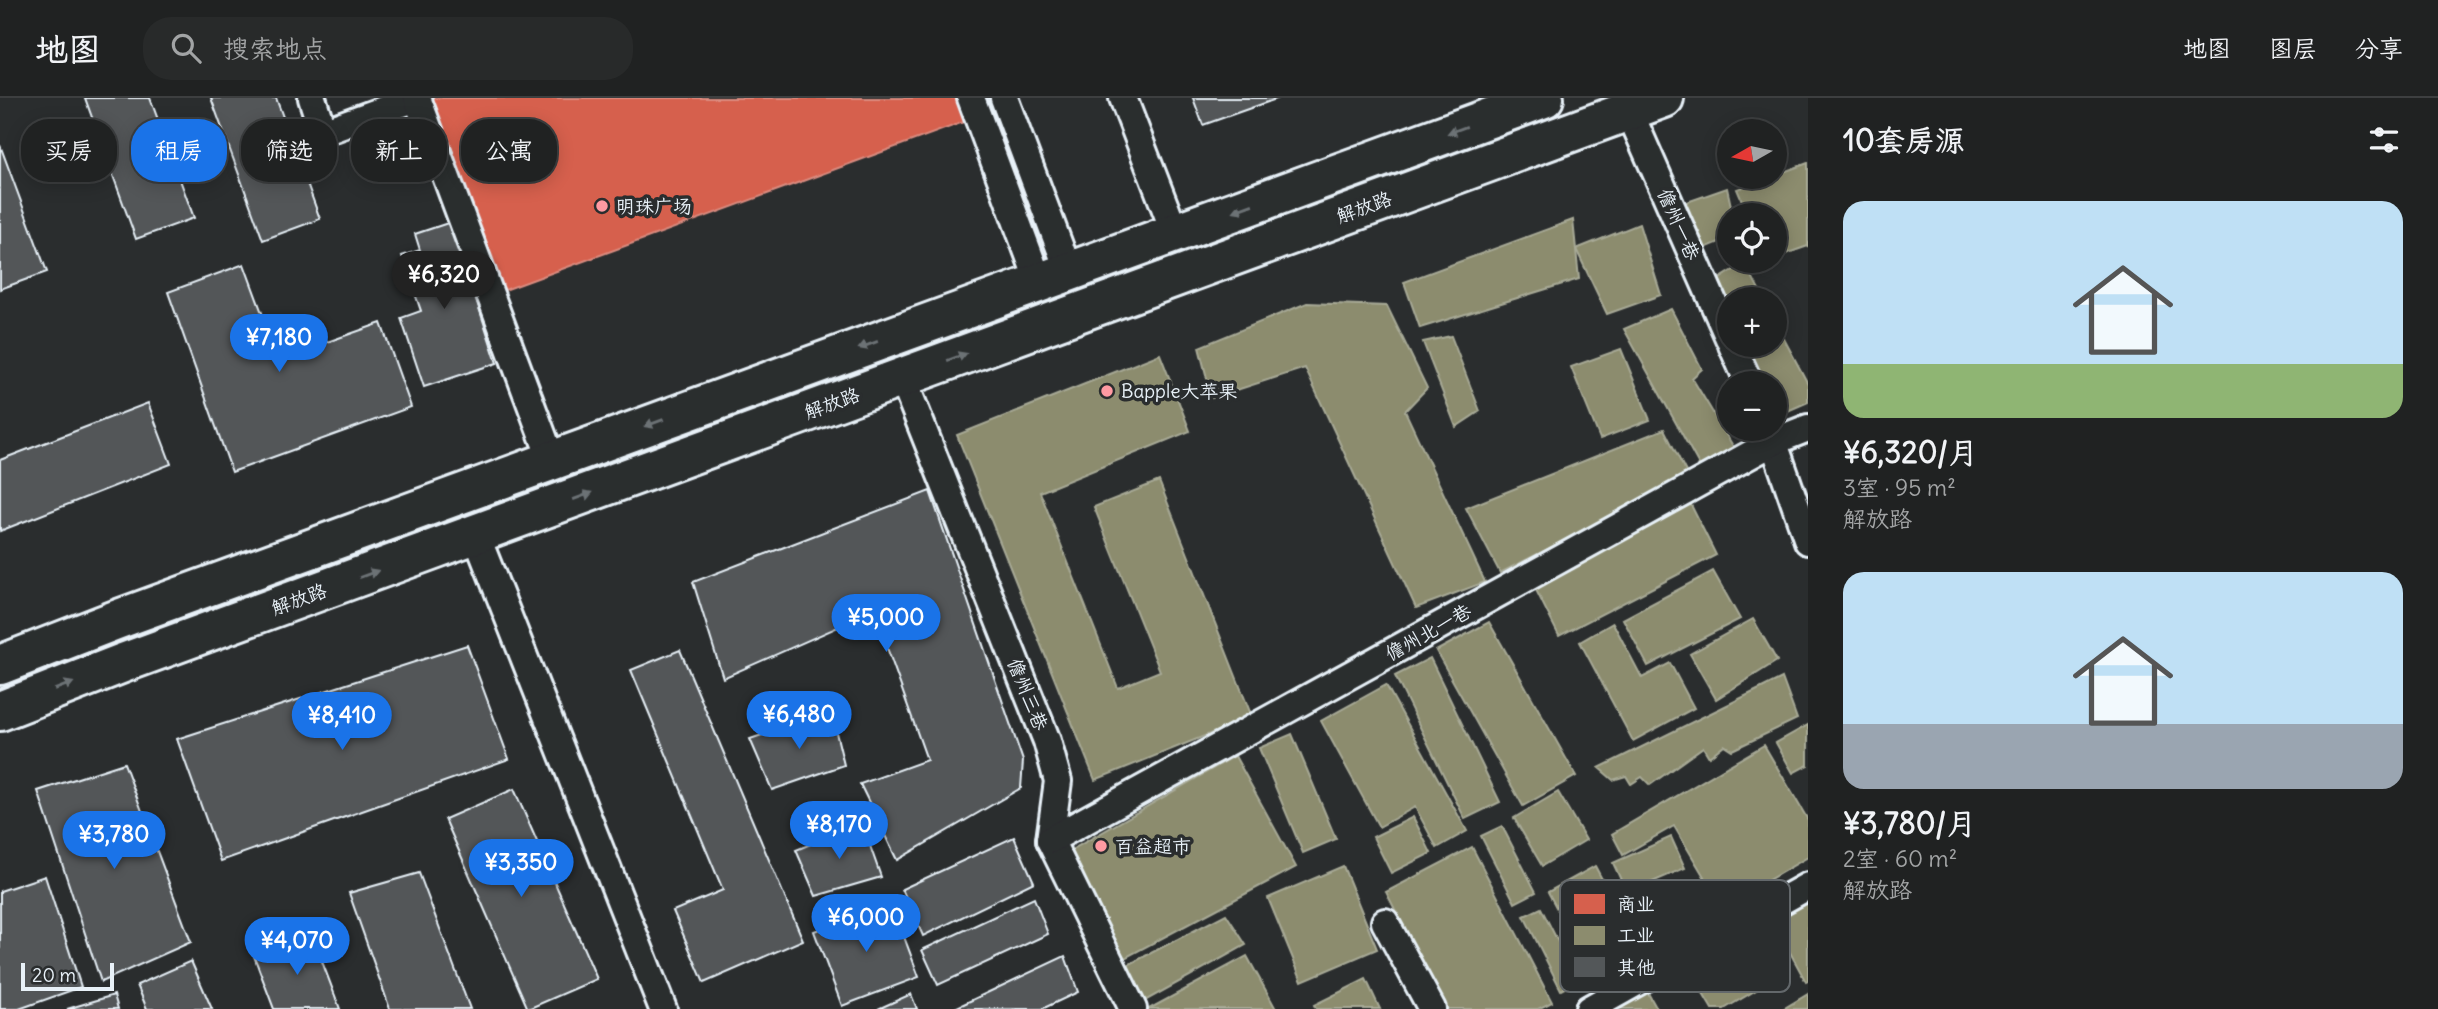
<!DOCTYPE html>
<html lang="zh">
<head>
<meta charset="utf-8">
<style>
  :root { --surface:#202222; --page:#282a2a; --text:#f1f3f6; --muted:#a2a4a5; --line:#3d3f40; --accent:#1a73e8 }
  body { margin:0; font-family:Delius,"LXGW WenKai TC",sans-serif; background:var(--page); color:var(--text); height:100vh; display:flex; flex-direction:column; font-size:26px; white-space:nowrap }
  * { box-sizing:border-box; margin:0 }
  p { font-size:23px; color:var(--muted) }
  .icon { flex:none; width:38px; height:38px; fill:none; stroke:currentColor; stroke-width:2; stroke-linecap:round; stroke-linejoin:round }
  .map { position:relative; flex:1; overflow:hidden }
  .sheet { display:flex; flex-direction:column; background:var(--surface); width:630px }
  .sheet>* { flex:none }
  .guide { position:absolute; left:21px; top:21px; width:665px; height:63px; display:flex; gap:14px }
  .needle { width:46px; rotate:261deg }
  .controls { position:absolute; left:1717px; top:21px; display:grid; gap:14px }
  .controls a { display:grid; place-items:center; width:70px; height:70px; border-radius:50%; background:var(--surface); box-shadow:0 4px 18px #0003,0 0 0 2px var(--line); font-size:35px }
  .scale { position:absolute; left:21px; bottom:18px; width:93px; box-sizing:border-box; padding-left:7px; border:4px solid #e8f1f8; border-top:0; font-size:19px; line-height:24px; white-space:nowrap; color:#e8f1f8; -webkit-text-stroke:5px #2a2d2e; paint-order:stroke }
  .price { position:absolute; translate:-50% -60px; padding:0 16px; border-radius:24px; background:var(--accent); color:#fff; font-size:23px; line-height:46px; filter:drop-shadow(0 2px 4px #0008) }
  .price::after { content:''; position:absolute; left:50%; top:42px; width:21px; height:16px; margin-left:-10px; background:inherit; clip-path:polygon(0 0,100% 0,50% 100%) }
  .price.current { background:#222; color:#fff }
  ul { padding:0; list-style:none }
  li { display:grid; align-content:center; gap:14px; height:371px; padding:0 35px }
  li span { display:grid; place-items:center; height:217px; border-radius:21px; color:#555 }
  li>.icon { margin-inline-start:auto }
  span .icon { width:126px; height:126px; fill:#fffc; stroke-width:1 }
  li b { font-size:30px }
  h2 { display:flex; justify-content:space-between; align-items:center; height:84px; padding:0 35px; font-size:30px }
  .chip { padding:0 24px; border-radius:28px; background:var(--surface); box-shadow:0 4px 18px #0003,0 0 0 2px var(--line); font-size:24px; line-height:63px }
  .chip.current { background:var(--accent); color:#fff }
  header { display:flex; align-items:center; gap:42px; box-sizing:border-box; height:98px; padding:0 35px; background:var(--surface); border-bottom:2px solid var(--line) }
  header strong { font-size:33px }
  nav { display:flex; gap:38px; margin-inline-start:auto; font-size:24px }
  .search { width:490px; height:63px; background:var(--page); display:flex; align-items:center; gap:18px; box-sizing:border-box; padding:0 24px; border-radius:28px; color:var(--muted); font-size:26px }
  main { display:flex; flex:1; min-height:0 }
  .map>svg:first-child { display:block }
  .shops { fill:#d6604d; stroke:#db8c80; stroke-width:2 }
  .industry { fill:#8c8c6e; stroke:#a8aa97; stroke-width:2 }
  .building { fill:#535759; stroke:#e8f1f8; stroke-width:2 }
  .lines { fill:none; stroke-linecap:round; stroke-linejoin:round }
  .minor-casing { stroke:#e8f1f8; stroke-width:32 }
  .primary-casing { stroke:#e8f1f8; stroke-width:44 }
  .minor { stroke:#2a2d2e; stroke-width:26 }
  .primary { stroke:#2a2d2e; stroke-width:38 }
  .oneway { fill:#6c7275 }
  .poi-dot { fill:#ff9aa2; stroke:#2a2d2e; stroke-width:2.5 }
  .labels { text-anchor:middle; stroke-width:7; stroke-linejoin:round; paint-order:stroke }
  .poi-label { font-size:19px; fill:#e8f1f8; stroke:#2a2d2e; text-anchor:start }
  .street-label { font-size:19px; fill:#e8f1f8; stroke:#2a2d2e }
  .key { fill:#2a2d2e; stroke:#63686b; stroke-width:2 }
  .key-label { font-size:19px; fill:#e8f1f8 }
</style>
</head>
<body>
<header>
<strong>地图</strong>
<div class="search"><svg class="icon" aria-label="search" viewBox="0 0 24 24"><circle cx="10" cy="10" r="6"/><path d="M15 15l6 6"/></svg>搜索地点</div>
<nav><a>地图</a><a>图层</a><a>分享</a></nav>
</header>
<main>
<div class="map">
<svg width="1808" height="911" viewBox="0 0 1808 911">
  <rect width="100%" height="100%" fill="#2a2d2e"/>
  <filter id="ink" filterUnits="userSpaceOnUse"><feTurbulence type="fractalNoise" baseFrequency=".0143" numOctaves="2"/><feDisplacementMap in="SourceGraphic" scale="14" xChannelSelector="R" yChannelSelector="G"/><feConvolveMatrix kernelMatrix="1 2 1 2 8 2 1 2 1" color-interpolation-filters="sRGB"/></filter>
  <g filter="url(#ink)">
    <path class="shops" d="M431,0H956L964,24L502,193Z"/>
    <g class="industry">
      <path d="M1808,65V148L1774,160V117H1748L1737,91Z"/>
      <path d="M1727,90L1733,117H1729V140L1698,153L1681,106Z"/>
      <path d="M1573,122L1579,181L1420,230L1404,184Z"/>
      <path d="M1639,126L1661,197L1607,216L1576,151Z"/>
      <path d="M1745,165L1764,201H1729V221L1713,185Z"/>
      <path d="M1307,205L1387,208L1427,290L1405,313L1485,484L1416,510L1305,270L1212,300L1199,249Z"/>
      <path d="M1671,211L1702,271L1692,280L1736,353L1703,374L1624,231Z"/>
      <path d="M1774,222L1808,286V304L1774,319V285H1757L1740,247H1774Z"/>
      <path d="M1451,238L1480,313L1456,329L1423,244Z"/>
      <path d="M1621,251L1650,322L1600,341L1571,269Z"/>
      <path d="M1160,256L1190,333L1040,394L1118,590L1160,573L1094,409L1159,383L1252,619L1095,682L957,337Z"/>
      <path d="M1664,331L1689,380L1500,475L1466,410Z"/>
      <path d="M1688,401L1716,457L1559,538L1531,482Z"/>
      <path d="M1713,473L1740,521L1648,568L1623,521Z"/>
      <path d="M1753,521L1777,563L1716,601L1690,556Z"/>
      <path d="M1489,524L1576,678L1523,708L1436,553Z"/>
      <path d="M1613,525L1642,580L1670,565L1694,610L1633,643L1580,544Z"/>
      <path d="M1430,560L1500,704L1465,721L1395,578Z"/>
      <path d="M1782,580L1797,621L1732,652L1724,647L1709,659L1703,649L1650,687L1642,679L1631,686L1626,678L1613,682L1599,670Z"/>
      <path d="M1386,587L1467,733L1437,750L1415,709L1379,729L1321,623Z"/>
      <path d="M1808,627V667L1793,675L1776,645Z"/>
      <path d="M1292,636L1336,741L1303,755L1259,650Z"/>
      <path d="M1764,647L1808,722V759L1722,809L1674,728L1623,757L1612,736Z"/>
      <path d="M1235,658L1296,769L1121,862L1068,754Z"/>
      <path d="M1558,694L1586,742L1542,768L1514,720Z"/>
      <path d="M1413,719L1431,755L1391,775L1373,739Z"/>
      <path d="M1502,728L1536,794L1515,805L1481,738Z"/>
      <path d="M1671,739L1685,770L1627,795L1613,765Z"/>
      <path d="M1472,749L1552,904L1538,911H1446L1386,794Z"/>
      <path d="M1343,768L1377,851L1302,883L1268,800Z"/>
      <path d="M1595,768L1636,845L1588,870L1548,794Z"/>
      <path d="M1808,804V883L1806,884L1773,823Z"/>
      <path d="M1541,810L1578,883L1561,892L1524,818Z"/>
      <path d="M1226,816L1246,847L1141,905L1124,869Z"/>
      <path d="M1756,826L1785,875L1724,911H1712L1686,867Z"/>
      <path d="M1247,858L1276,911H1149Z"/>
      <path d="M1366,881L1380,911H1316L1314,907Z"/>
      <path d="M1644,888L1657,911H1606Z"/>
      <path d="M1808,896V911H1783Z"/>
    </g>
    <g class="building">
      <path d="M85,0H150L194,120L136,141Z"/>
      <path d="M211,0H276L320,121L263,142Z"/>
      <path d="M1193,0H1279L1203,27Z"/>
      <path d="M0,47L47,174L0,191Z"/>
      <path d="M451,124L497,265L424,289L401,220L421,213L402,158L420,152L415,136Z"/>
      <path d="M244,166L279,261L381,225L411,309L232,374L168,194Z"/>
      <path d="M148,305L171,366L0,433V362Z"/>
      <path d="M930,393L1023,663L1021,690L897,762L860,686L927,662L874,513L723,580L693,484Z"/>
      <path d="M467,547L509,661L221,763L177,641Z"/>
      <path d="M680,552L803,842L704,885L673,813L723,792L631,572Z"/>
      <path d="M831,614L844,667L772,692L750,641Z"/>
      <path d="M124,665L191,844L101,884L38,693Z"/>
      <path d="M514,691L597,881L528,911L445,721Z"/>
      <path d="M862,725L881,779L816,798L796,752Z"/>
      <path d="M1014,739L1034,784L923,838L902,791Z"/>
      <path d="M419,775L470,911H390L349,795Z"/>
      <path d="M45,778L81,889L19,911H0V793Z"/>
      <path d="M1034,800L1048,836L938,887L922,852Z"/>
      <path d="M891,804L919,879L842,908L814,833Z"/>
      <path d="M312,837L340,911H274L254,858Z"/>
      <path d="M1065,858L1078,894L1042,911H953Z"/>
      <path d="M191,863L212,911H147L137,887Z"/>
      <path d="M911,896L917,911H878Z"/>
      <path d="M114,897L118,911H67Z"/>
    </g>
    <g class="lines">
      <g class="minor-casing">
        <g id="minor">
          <path d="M312,0L323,34L416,0"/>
          <path d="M417,0L552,363"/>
          <path d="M971,0L1039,184"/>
          <path d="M1004,0L1069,174"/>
          <path d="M1123,0L1175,135"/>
          <path d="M1629,13L1729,240"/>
          <path d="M1732,247L1749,285"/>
          <path d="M902,279L1047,643L1058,683L1050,742L1133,911"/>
          <path d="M1769,331L1808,443"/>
          <path d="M476,437L663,911"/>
          <path d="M1050,742L1775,343L1808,330"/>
          <path d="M1385,824L1432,911"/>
          <path d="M1589,911L1808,788"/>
        </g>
      </g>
      <g class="primary-casing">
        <g id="primary">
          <path d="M0,567L116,522L1544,0"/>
          <path d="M0,613L123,565L1664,0"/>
        </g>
      </g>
      <use href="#minor" class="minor"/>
      <use href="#primary" class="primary"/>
    </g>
    <defs><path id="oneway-solid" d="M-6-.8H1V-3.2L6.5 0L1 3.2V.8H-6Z" transform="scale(1.75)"/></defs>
    <g class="oneway">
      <use href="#oneway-solid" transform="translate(1457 32) rotate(160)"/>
      <use href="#oneway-solid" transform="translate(1243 110) rotate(160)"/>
      <use href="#oneway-solid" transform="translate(868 247) rotate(160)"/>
      <use href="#oneway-solid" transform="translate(957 259) rotate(-20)"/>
      <use href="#oneway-solid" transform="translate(654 325) rotate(160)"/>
      <use href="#oneway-solid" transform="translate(583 398) rotate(-20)"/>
      <use href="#oneway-solid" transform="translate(369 476) rotate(-20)"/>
      <use href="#oneway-solid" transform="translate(64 588) rotate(-21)"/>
    </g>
  </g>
  <g class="poi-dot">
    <circle cx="602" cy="108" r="7"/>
    <circle cx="1107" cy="293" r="7"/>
    <circle cx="1101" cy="748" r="7"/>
  </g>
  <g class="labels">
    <g class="poi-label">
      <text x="616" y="115">明珠广场</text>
      <text x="1121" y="300">Bapple大苹果</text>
      <text x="1115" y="755">百益超市</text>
    </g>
    <g class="street-label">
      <text transform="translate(1364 109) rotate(-20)" y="7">解放路</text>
      <text transform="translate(1679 126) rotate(66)" y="7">儋州一巷</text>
      <text transform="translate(832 305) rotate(-20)" y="7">解放路</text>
      <text transform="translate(299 501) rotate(-20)" y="7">解放路</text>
      <text transform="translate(1428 534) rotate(-29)" y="7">儋州北一巷</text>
      <text transform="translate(1028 596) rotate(68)" y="7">儋州三巷</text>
    </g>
  </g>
  <rect x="1560" y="782" width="230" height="112" rx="10" class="key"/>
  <rect x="1574" y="796" width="31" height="20" fill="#d6604d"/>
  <rect x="1574" y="828" width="31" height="19" fill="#8c8c6e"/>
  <rect x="1574" y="859" width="31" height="20" fill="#535759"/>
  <g class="key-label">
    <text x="1617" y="813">商业</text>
    <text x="1617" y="844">工业</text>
    <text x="1617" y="876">其他</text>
  </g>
</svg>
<div class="controls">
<a><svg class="needle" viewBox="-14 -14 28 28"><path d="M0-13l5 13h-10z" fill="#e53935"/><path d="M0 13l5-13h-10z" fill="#a2a4a5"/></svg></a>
<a><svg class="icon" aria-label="locate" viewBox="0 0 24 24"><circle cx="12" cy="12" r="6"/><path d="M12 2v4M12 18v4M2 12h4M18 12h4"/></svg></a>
<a>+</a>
<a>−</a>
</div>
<div class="scale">20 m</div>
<b class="price current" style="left:444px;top:213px">¥6,320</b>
<b class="price" style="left:279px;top:276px">¥7,180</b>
<b class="price" style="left:886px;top:556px">¥5,000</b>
<b class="price" style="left:799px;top:653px">¥6,480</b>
<b class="price" style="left:342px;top:654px">¥8,410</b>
<b class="price" style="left:839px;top:763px">¥8,170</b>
<b class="price" style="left:114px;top:773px">¥3,780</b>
<b class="price" style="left:521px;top:801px">¥3,350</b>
<b class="price" style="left:866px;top:856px">¥6,000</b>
<b class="price" style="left:297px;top:879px">¥4,070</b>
<div class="guide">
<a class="chip">买房</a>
<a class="chip current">租房</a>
<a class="chip">筛选</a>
<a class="chip">新上</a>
<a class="chip">公寓</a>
</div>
</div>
<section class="sheet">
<h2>10套房源<svg class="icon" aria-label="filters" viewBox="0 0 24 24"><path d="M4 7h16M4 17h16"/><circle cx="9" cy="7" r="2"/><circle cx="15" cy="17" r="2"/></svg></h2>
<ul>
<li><span style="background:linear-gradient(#bfe0f5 75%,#8fb573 0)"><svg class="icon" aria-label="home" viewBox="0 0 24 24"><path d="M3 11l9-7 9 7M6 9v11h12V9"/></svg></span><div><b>¥6,320/月</b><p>3室 · 95 m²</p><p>解放路</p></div></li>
<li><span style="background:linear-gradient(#bfe0f5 70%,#9aa5b1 0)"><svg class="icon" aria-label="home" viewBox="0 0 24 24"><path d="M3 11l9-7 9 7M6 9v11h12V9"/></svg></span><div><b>¥3,780/月</b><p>2室 · 60 m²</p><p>解放路</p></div></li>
</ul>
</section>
</main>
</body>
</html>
